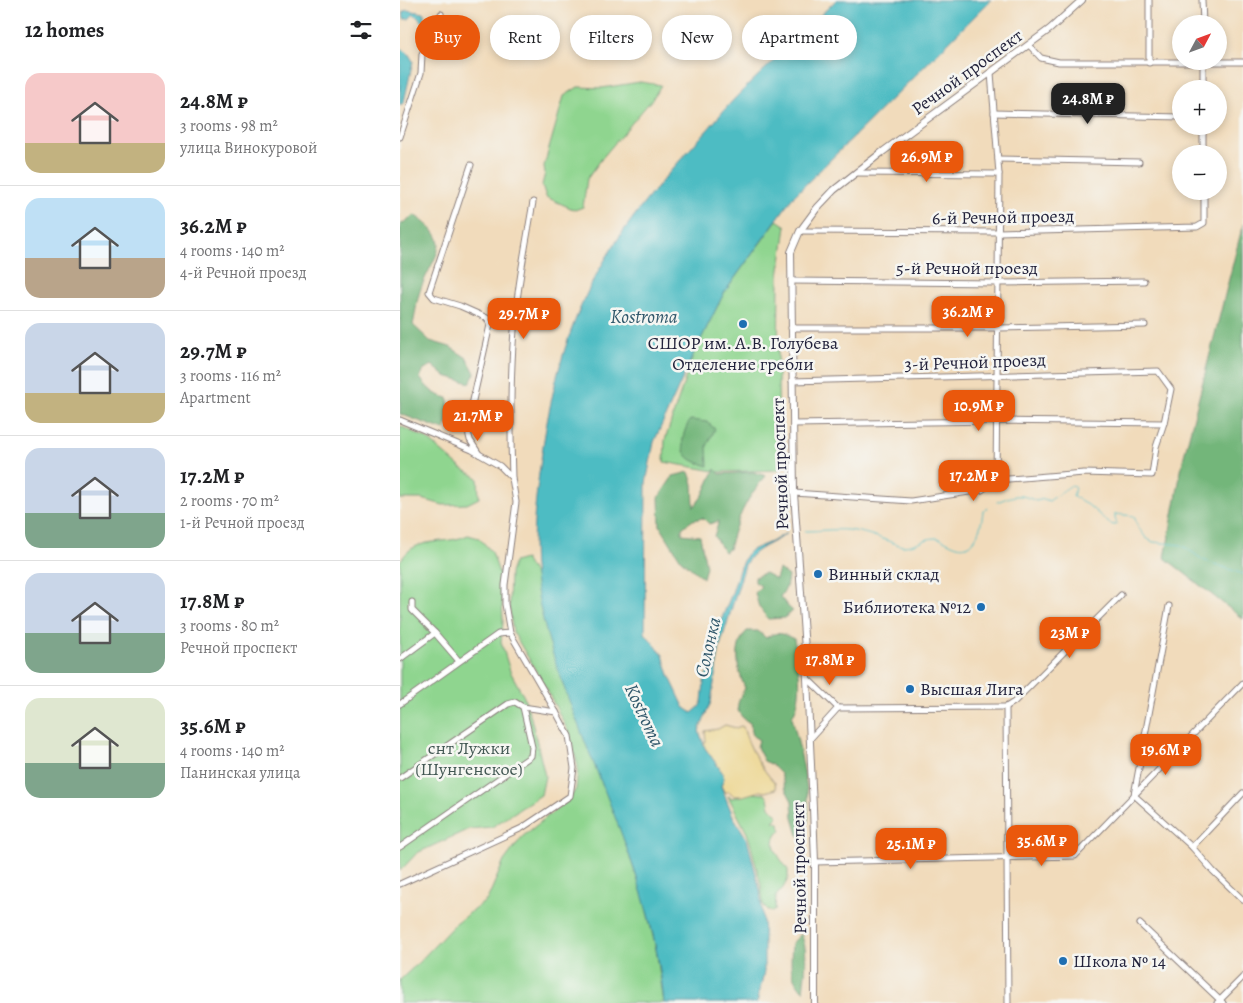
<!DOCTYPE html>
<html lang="en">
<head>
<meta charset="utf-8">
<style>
  :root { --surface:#fff; --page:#f2f2f2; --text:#202124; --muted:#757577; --line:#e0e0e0; --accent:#ea580c }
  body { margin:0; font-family:Alegreya,serif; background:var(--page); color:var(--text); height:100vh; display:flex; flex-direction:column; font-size:19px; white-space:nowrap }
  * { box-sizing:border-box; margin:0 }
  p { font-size:16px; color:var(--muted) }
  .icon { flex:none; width:28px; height:28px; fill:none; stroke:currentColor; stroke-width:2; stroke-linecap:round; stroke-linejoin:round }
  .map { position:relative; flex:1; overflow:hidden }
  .details { display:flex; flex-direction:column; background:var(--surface); width:400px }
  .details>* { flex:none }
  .top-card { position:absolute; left:15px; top:15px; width:475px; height:45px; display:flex; gap:10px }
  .needle { width:32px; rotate:49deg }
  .controls { position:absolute; left:772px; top:15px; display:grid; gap:10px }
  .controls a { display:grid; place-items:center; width:55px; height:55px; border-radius:50%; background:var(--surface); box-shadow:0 2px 8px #0003; font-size:25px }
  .price { position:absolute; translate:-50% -42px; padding:0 11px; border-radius:10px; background:var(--accent); color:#fff; font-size:16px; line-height:32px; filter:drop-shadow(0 1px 2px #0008) }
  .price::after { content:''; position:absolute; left:50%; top:30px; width:15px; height:11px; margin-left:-8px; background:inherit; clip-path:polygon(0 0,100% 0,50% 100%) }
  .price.active { background:#222; color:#fff }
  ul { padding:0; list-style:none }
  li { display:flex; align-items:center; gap:15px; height:125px; padding:0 25px }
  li+li { border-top:1px solid var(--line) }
  li span { display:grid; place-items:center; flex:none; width:140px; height:100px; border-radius:15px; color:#555 }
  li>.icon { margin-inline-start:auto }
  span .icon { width:60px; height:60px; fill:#fffc; stroke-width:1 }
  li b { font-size:21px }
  h2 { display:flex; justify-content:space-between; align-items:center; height:60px; padding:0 25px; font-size:21px }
  .tag { padding:0 18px; border-radius:22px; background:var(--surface); box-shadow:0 2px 8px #0003; font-size:18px; line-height:45px }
  .tag.active { background:var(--accent); color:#fff }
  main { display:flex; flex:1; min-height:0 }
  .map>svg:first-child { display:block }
  .green { fill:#8fd58f; stroke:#587c65 }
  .forest { fill:#73b67a; stroke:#4a6c5a }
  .sand { fill:#eeda9e; stroke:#887e6c }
  .water { fill:#4dbcc3; stroke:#386f7f }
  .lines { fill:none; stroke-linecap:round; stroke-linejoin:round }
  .stream { stroke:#4dbcc3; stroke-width:1 }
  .minor-casing { stroke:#8a7e7b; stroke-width:7 }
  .tertiary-casing { stroke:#8a7e7b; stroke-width:8 }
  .minor { stroke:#fff; stroke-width:5 }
  .tertiary { stroke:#fff; stroke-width:6 }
  .poi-dot { fill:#1f6fb2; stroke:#f6f6f2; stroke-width:2 }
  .labels { text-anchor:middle; stroke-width:5; stroke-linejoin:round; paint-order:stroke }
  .street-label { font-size:18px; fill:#22223b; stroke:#f6f6f2 }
  .poi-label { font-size:18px; fill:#22223b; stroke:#f6f6f2; text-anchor:start }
  .park-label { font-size:18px; fill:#435854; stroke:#f6f6f2 }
  .water-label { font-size:19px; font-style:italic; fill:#31586b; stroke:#f6f6f2 }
</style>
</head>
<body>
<main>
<section class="details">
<h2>12 homes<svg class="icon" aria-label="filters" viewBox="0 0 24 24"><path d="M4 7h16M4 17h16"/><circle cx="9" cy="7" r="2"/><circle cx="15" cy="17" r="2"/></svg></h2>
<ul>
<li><span style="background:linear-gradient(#f6c9c9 70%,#c2b280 0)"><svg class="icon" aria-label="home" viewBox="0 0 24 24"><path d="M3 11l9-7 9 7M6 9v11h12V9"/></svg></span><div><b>24.8M ₽</b><p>3 rooms · 98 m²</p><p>улица Винокуровой</p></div></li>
<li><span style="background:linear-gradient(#bfe0f5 60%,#b9a48a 0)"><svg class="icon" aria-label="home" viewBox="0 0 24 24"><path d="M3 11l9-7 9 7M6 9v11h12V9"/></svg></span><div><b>36.2M ₽</b><p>4 rooms · 140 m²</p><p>4-й Речной проезд</p></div></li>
<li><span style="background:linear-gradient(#c9d6e8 70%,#c2b280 0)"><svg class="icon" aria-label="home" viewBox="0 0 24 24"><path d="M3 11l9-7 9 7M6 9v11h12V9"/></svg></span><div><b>29.7M ₽</b><p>3 rooms · 116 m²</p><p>Apartment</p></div></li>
<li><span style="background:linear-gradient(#c9d6e8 65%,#7fa58c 0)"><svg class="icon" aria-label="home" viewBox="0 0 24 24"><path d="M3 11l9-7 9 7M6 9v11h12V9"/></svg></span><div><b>17.2M ₽</b><p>2 rooms · 70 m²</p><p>1-й Речной проезд</p></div></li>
<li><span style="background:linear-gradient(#c9d6e8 60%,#7fa58c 0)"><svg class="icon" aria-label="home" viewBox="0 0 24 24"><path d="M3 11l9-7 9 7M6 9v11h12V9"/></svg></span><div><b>17.8M ₽</b><p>3 rooms · 80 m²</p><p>Речной проспект</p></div></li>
<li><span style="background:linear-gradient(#dfe7d0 65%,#7fa58c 0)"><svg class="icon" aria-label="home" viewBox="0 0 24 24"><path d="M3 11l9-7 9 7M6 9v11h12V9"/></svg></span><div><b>35.6M ₽</b><p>4 rooms · 140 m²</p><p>Панинская улица</p></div></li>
</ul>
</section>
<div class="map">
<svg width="843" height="1003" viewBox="0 0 843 1003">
  <rect width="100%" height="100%" fill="#f6f6f2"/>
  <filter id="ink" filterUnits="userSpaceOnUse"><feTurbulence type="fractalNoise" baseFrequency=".02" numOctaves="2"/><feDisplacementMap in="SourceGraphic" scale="10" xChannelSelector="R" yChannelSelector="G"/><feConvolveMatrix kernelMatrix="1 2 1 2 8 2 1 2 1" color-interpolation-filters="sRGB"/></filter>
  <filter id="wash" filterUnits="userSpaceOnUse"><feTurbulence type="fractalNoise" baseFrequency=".0096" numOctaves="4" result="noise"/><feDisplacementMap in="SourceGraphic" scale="20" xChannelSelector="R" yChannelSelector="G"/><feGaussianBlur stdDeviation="1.12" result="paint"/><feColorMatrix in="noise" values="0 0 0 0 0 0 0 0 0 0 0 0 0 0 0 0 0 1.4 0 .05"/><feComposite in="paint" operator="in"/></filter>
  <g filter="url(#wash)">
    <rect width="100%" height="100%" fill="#f1dbbb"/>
    <g class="green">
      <path d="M240,82L261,85L253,98L203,157L187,179L183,207L175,210L146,197L142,185L145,173L144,166L164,96L178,87L202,88Z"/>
      <path d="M377,220L386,226L379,277L378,367L379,470L320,472L264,462L265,440L293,355L324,293Z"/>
      <path d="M0,426L26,438L61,468L78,478L79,498L67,504L43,505L22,499H0Z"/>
      <path d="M68,535L79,538L92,552L101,579L103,622L101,642L110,671L124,697L131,718L145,776L141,795L92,827L69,829L17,853L0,871V561C3,557 7,552 11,549C29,538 50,544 68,535Z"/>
      <path d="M125,559L135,576L141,608L158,670L216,816L244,899L256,949L264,1003H0V980L19,962L56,923L87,900L104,861L122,837L170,798L176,789L178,767L170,735L146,688L113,632L109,606L110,573L114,562Z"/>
      <path d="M353,793L365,794L368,798L370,807L377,815V818L373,821L379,823L381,830C379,832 377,834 376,836C369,848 383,861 388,870V879L383,888L376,896L375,910L372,912L367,910L363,905L361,885L350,842L347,833L328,796L332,798Z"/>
    </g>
    <g class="forest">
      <path d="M14,215C53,241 38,249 23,283C17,295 16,312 13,325L30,341L50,347L67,358L75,373L70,383L45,376L32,365L23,371L20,378C28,389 34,395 48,398L49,416L44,430L0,414V225Z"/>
      <path d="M843,224V619L765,558L783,460Z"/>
      <path d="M290,420L307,422L315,429L307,446L308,466C303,464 297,463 292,460C277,451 283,432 290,420Z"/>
      <path d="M315,469L320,474L353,472L366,476C347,496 335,523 329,549L324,552L314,536L319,521L309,524L303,518L293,520L282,528V534L300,536L306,566L303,578L281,560L260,526L259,497L273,476L289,472L293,484L294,507L303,495Z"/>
      <path d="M379,569L388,576L386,588L380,597C385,602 387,607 393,611L384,618L368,619L359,607L355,593L361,586L355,582V577L365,573L376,579Z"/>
      <path d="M347,631H358L366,638C377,630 383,634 394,639C398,663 405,695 392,717C398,743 418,815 403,838L398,835L393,818L392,801L385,788L381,774L371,764L364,761L357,747L359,740L353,736L350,723C332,712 337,703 345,688C337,670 333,645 347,631Z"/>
      <path d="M401,934C409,951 405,973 403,991C388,974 391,965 392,943Z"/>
    </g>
    <path class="sand" d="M325,725L336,728L341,726L343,727C349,748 361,768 375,783L376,789L365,792L360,791L343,796H334L329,791L325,793L321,786L324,778L322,772L303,745L306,741L305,731L318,729Z"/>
    <g class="water">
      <path d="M436,0H591L393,197L324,293L293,355L254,442L246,483L245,633L263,655L269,675L284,707L292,713L299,707L302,702L304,682L311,660L313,644L320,623L332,593L340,567L346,555L351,550L373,541L388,532C375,544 353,547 345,565L320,646L311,702L299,731L305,748L322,772L324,778L321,786L333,816L347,839L360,890L364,933V972L357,1003H264C254,885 196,781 158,670C148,640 139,609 135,577C130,537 136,493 142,453C150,398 163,342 188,291C216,233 258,184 301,137C314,123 325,108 339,94C371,63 404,32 436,0Z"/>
      <path d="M7,10L24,13V21L22,22L14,14L9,19H4L3,12Z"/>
      <path d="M0,48L8,53L13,61L4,102L0,106Z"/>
    </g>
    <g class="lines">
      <g class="stream">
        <path d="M597,502C615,495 619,493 636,501L644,499L649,501L670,486L675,487L673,496L687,504L710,524L714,525L717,524L715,518V514L734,516L738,527L746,538L753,542L782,545L803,560L843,574"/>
        <path d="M405,531C422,531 439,528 455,531C466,533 478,537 488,541C494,543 497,545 503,546C515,546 524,538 536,538C547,539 557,551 569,545C579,539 582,521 583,511L588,507"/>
      </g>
    </g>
  </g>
  <g filter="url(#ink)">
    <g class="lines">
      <g class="minor-casing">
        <g id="minor">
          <path d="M802,0L803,24"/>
          <path d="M629,45L641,58L659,62H843"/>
          <path d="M749,63V0"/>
          <path d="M591,73L599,174L596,480"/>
          <path d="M803,89V62"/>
          <path d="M594,113L781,117"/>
          <path d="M803,126V154"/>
          <path d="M0,137L21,73L22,54L41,14"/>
          <path d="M598,159L739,162"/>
          <path d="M71,165L29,292L34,298L60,306L87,318L90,325L67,427L70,440L79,454"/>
          <path d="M456,173L599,174"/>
          <path d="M400,231L599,232L797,227L804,223V191"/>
          <path d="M391,281L598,283L744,281"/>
          <path d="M391,328H598L745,325"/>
          <path d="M392,381L758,371L771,389L764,423L756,447L752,475L684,473L596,480L582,490L511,501L394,493"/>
          <path d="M0,420L72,450L100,466L112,478L116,502L105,585V604L110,633L156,712L169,736L174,768L170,796L122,828L0,884"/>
          <path d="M393,424L597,421L764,423"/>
          <path d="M112,478C110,421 110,365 116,309C120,273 127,238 133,202"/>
          <path d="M12,602V610L35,633"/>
          <path d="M769,606L734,795L792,847L813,871L843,900"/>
          <path d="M0,659L35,633L59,661"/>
          <path d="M407,678L438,708"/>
          <path d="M0,704L98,634L110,633"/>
          <path d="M606,707L608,1003"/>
          <path d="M606,707L614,702L721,595"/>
          <path d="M438,708L606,707"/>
          <path d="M410,739L438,708"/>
          <path d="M0,778L108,704L115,702L123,707L156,712"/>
          <path d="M0,847L131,756L132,747L123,707"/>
          <path d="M792,847L843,793"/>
          <path d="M415,862L675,856L843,683"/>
          <path d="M740,924L823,1003"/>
          <path d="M817,1003L843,977"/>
        </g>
      </g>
      <g class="tertiary-casing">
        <path id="tertiary" d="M415,1003V862L413,808L407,678L394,493L391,252L400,231L417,208L434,190L481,153L650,29L682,0"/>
      </g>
      <use href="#minor" class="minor"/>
      <use href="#tertiary" class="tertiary"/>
    </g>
  </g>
  <g class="poi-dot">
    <circle cx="343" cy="324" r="5"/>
    <circle cx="418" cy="574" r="5"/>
    <circle cx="581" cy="607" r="5"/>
    <circle cx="510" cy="689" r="5"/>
    <circle cx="663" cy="961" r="5"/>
  </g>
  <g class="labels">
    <g class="street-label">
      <text transform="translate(567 72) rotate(-36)" y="6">Речной проспект</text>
      <text transform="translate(603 217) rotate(-1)" y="6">6-й Речной проезд</text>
      <text x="567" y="274">5-й Речной проезд</text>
      <text transform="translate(575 362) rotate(-2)" y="6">3-й Речной проезд</text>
      <text transform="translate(380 464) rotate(-92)" y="6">Речной проспект</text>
      <text transform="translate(399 868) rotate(-91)" y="6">Речной проспект</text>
    </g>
    <g class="poi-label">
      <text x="343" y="349" text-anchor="middle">СШОР им. А.В. Голубева<tspan x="343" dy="21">Отделение гребли</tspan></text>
      <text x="428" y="580">Винный склад</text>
      <text x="571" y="613" text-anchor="end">Библиотека №12</text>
      <text x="520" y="695">Высшая Лига</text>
      <text x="673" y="967">Школа № 14</text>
    </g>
    <g class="park-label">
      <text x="69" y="754">снт Лужки<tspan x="69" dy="21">(Шунгенское)</tspan></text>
    </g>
    <g class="water-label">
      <text x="244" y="323">Kostroma</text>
      <text transform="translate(307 647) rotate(-77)" y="7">Солонка</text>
      <text transform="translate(245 715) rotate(65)" y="7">Kostroma</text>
    </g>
  </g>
</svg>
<div class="controls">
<a><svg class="needle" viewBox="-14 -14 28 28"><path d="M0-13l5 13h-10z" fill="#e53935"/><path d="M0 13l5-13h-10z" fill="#757577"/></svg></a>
<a>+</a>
<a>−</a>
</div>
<b class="price active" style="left:688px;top:125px">24.8M ₽</b>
<b class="price" style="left:527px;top:183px">26.9M ₽</b>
<b class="price" style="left:568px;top:338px">36.2M ₽</b>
<b class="price" style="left:124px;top:340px">29.7M ₽</b>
<b class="price" style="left:579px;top:432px">10.9M ₽</b>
<b class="price" style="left:78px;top:442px">21.7M ₽</b>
<b class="price" style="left:574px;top:502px">17.2M ₽</b>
<b class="price" style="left:670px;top:659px">23M ₽</b>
<b class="price" style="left:430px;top:686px">17.8M ₽</b>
<b class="price" style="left:766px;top:776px">19.6M ₽</b>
<b class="price" style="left:642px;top:867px">35.6M ₽</b>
<b class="price" style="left:511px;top:870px">25.1M ₽</b>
<div class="top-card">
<a class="tag active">Buy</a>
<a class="tag">Rent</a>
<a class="tag">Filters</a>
<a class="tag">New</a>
<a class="tag">Apartment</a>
</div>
</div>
</main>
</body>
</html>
